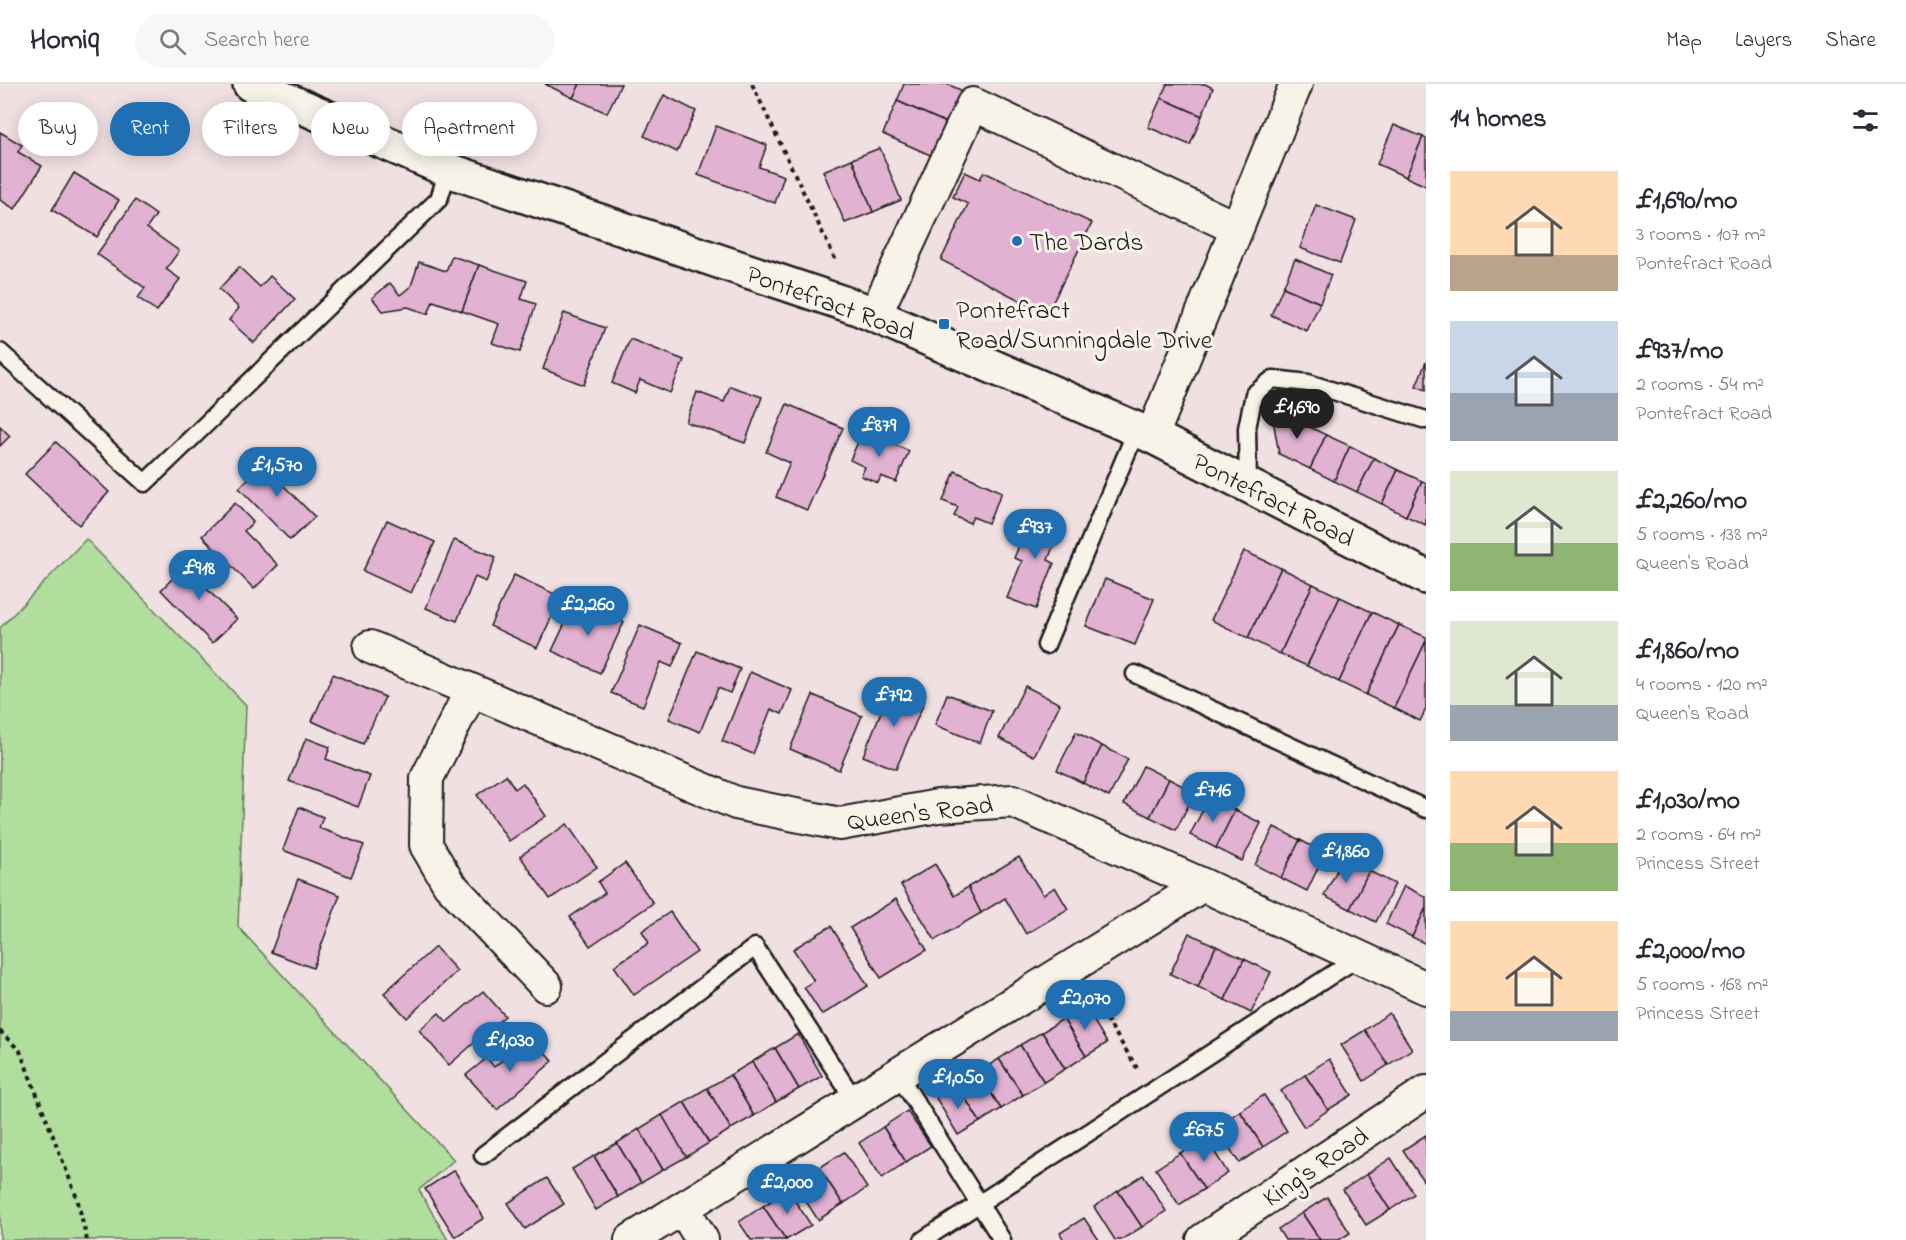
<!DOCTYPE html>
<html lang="en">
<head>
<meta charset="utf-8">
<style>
  :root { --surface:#fff; --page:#f7f7f7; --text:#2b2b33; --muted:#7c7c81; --line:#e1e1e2; --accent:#1f6fb2 }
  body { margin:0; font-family:"Indie Flower",sans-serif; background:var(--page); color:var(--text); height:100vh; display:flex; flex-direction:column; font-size:22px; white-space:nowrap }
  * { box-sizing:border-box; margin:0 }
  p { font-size:20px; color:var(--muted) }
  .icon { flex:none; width:33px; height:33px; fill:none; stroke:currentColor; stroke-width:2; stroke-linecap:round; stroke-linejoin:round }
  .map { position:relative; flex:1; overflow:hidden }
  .panel { display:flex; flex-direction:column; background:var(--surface); width:480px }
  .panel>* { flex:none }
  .top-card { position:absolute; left:18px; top:18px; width:570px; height:54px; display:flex; gap:12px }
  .price { position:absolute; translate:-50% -51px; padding:0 14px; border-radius:21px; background:var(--accent); color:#fff; font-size:20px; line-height:39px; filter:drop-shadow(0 2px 3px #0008) }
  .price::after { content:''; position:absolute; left:50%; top:36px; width:18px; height:14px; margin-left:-9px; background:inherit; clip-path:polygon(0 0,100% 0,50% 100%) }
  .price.active { background:#222; color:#fff }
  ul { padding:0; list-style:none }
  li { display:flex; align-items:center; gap:18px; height:150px; padding:0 24px }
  li span { display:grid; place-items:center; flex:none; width:168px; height:120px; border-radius:0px; color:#555 }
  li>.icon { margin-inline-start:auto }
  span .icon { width:72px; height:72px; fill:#fffc; stroke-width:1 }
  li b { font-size:26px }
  h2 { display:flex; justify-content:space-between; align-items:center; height:72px; padding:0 24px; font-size:26px }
  .chip { padding:0 21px; border-radius:27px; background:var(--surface); box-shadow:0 3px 15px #0003; font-size:21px; line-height:54px }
  .chip.active { background:var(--accent); color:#fff }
  header { display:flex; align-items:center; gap:36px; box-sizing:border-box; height:84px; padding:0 30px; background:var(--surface); border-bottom:2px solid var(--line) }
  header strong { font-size:28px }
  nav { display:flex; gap:33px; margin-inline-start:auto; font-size:21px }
  .search { width:420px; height:54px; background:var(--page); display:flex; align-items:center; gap:15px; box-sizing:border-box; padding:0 21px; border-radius:33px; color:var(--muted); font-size:22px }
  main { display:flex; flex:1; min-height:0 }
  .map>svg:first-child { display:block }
  .green { fill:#afde9d; stroke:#667d5c; stroke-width:1.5 }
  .building { fill:#e2b2d3; stroke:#1c1c1c; stroke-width:1.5 }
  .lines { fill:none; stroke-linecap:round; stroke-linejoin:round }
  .lane-casing { stroke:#1c1c1c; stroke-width:21 }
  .street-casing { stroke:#1c1c1c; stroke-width:36 }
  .secondary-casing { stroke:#1c1c1c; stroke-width:38 }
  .path { stroke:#1c1c1c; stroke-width:4; stroke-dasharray:4.5 4.5; stroke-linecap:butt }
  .lane { stroke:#f7f3e8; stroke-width:16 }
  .street { stroke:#f7f3e8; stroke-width:32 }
  .secondary { stroke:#f7f3e8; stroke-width:33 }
  .poi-dot { fill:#1f6fb2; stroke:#f7f3e8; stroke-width:2 }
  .labels { text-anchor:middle; stroke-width:6; stroke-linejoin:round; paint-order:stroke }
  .poi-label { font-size:26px; fill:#1c1c1c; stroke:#f7f3e8; text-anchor:start }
  .street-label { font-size:26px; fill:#1c1c1c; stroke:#f7f3e8 }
</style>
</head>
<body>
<header>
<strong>Homiq</strong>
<div class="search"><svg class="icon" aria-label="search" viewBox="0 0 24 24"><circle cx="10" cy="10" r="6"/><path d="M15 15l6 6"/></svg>Search here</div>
<nav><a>Map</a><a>Layers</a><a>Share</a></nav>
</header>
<main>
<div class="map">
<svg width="1426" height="1156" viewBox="0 0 1426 1156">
  <rect width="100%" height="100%" fill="#f1e0e2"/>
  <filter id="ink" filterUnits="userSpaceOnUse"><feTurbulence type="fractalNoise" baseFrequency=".0167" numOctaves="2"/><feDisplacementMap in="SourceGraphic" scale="12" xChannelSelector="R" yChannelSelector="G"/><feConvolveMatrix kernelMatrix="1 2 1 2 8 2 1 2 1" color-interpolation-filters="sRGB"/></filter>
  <g filter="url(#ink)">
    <path class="green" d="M86,455L246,621L238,843L454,1076L419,1106L448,1156H0V544Z"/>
    <g class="building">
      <path d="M545,0H580L573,14Z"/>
      <path d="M580,0H621L607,29L573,14Z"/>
      <path d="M904,0H947L965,8L951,41L897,17Z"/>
      <path d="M1167,0H1205L1213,4L1202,32L1161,14Z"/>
      <path d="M664,11L696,27L677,68L644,52Z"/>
      <path d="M1161,14L1202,32L1190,61L1148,43Z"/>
      <path d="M897,17L951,41L937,74L883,50Z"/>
      <path d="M1394,41L1423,53L1406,93L1377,80Z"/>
      <path d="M716,42L767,61L759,83L784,92L775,119L698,91Z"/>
      <path d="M0,48L22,61L18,68L42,82L15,125L0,116Z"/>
      <path d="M1423,53L1426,55V102L1406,93Z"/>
      <path d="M880,64L901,116L873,128L852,75Z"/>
      <path d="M852,75L873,128L845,139L823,87Z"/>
      <path d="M965,88L980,95L984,88L1092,139L1047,230L941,176L968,120L953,113Z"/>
      <path d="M74,89L119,116L97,153L52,126Z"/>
      <path d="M135,116L156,131L147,144L179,167L166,185L180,195L157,227L138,214L145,204L97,170Z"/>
      <path d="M1316,121L1356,136L1340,179L1300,164Z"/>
      <path d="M452,172L479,181L462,227L433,217L428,230L408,223L383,227L372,214L390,199L400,211L411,202L419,178L446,187Z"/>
      <path d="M1295,175L1331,191L1320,219L1283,203Z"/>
      <path d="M479,181L527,197L521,215L536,220L520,268L492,259L499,240L462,227Z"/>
      <path d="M239,183L260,203L270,192L295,215L254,259L229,236L239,224L219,205Z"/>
      <path d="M1283,203L1320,219L1307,247L1271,231Z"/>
      <path d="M564,229L605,244L584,301L543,285Z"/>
      <path d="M630,255L684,276L670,309L640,296L635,309L612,299Z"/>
      <path d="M1426,278V306L1416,302Z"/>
      <path d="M730,302L762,313L745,359L686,338L697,308L724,318Z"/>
      <path d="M787,320L843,344L807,426L776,413L790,379L766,368Z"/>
      <path d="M1271,324L1326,351L1310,385L1279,370Z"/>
      <path d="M0,342L10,352L0,362Z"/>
      <path d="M863,347L909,367L896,398L881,392L878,399L861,392L865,383L850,376Z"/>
      <path d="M1326,351L1350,362L1334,397L1310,385Z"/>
      <path d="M56,358L109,408L79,441L25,390Z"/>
      <path d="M1350,362L1374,374L1357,408L1334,397Z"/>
      <path d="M272,371L290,390L281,399L315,433L290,456L239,404Z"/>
      <path d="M1374,374L1398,386L1382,420L1357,408Z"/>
      <path d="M1398,386L1422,397L1406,432L1382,420Z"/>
      <path d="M955,387L1002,408L988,439L973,433L970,439L954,432L958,423L943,417Z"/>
      <path d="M1422,397L1426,399V441L1406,432Z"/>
      <path d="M235,419L253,438L244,447L278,481L254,505L202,452Z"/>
      <path d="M1033,427L1062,439L1048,476L1054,479L1036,525L1007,514L1022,477L1014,474Z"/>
      <path d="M387,436L435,458L411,509L363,487Z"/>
      <path d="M454,456L496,473L486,498L475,493L457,537L426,524Z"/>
      <path d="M1244,467L1281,484L1248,554L1211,536Z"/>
      <path d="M193,474L212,493L203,501L237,535L212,559L161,506Z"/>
      <path d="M1281,484L1313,500L1280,570L1248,554Z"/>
      <path d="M514,491L561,513L537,564L490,542Z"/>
      <path d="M1105,495L1154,515L1135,561L1086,542Z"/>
      <path d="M1313,500L1340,513L1307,582L1280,570Z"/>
      <path d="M1340,513L1372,528L1339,598L1307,582Z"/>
      <path d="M576,516L624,538L600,589L552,567Z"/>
      <path d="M1372,528L1399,541L1366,611L1339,598Z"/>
      <path d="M640,541L682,559L672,583L661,578L643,622L611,609Z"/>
      <path d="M1399,541L1426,553V557L1394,624L1366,611Z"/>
      <path d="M1426,557V625L1420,637L1394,624Z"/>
      <path d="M697,567L740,585L730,609L718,604L700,648L669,635Z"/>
      <path d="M750,588L792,606L782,630L771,625L753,670L722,657Z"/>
      <path d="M333,590L385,613L363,660L312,637Z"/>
      <path d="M1025,602L1060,620L1034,672L999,654Z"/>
      <path d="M891,603L925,616L896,685L863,672Z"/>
      <path d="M947,610L992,627L980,659L935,641Z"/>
      <path d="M813,611L862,632L839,686L790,665Z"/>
      <path d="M1076,648L1102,662L1083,699L1057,686Z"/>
      <path d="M306,654L330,663L326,675L370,692L358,723L289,697Z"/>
      <path d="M1102,662L1128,675L1109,713L1083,699Z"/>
      <path d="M1143,682L1169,695L1150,733L1124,720Z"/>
      <path d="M506,691L515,705L523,699L546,732L509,757L477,711Z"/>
      <path d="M1169,695L1195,708L1176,746L1150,733Z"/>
      <path d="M1209,714L1235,726L1216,764L1190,751Z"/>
      <path d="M299,723L323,733L319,744L364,761L351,793L283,766Z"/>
      <path d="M1235,726L1261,739L1242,777L1216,764Z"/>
      <path d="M567,740L597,783L550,815L520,772Z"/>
      <path d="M1274,743L1300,756L1281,794L1255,781Z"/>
      <path d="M1300,756L1325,769L1307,807L1281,794Z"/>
      <path d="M1019,773L1043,811L1055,803L1068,825L1026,850L1005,814L981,829L968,803Z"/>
      <path d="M1343,774L1369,787L1350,825L1324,812Z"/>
      <path d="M625,779L653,819L590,862L570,833L605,809L598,798Z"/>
      <path d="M935,780L954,812L968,803L981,829L935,856L901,801Z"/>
      <path d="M1369,787L1395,800L1376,838L1350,825Z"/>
      <path d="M298,795L340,811L313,884L271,868Z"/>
      <path d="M1404,802L1426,813V824L1412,853L1386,840Z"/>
      <path d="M896,815L927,866L881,894L850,844Z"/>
      <path d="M1426,824V860L1412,853Z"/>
      <path d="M670,828L697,868L634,911L614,882L649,859L642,847Z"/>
      <path d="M831,842L868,902L822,931L804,903L814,897L793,865Z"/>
      <path d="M1189,849L1216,862L1198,903L1170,890Z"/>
      <path d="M1216,862L1244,875L1225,916L1198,903Z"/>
      <path d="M435,863L457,887L407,934L384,909Z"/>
      <path d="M1244,875L1271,888L1251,929L1225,916Z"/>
      <path d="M483,907L505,932L449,981L419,946L439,929L447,938Z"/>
      <path d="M1085,922L1107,959L1086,972L1063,935Z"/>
      <path d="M1389,929L1412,965L1388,981L1365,946Z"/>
      <path d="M1063,935L1086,972L1065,985L1042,948Z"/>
      <path d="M1365,946L1388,981L1364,997L1341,961Z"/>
      <path d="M1042,948L1065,985L1044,998L1020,961Z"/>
      <path d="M798,950L822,992L799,1005L775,964Z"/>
      <path d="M530,952L553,977L497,1026L466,991L487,974L494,983Z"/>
      <path d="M1020,961L1044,998L1023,1011L999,975Z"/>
      <path d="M775,964L799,1005L776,1018L752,978Z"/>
      <path d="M999,975L1023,1011L1001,1025L978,988Z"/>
      <path d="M1329,975L1352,1011L1328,1026L1305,991Z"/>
      <path d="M752,978L776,1018L754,1032L730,991Z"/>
      <path d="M978,988L1001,1025L980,1038L957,1001Z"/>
      <path d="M730,991L754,1032L731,1045L707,1004Z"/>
      <path d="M1305,991L1328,1026L1304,1043L1281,1007Z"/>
      <path d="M957,1001L980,1038L958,1051L936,1014Z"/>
      <path d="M707,1004L731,1045L709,1059L684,1018Z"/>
      <path d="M1264,1011L1287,1047L1263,1063L1240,1027Z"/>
      <path d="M684,1018L709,1059L686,1073L662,1031Z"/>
      <path d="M907,1027L931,1062L906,1078L883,1043Z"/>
      <path d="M1240,1027L1263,1063L1239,1079L1216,1043Z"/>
      <path d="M662,1031L686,1073L663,1086L639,1045Z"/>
      <path d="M883,1043L906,1078L882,1094L859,1059Z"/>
      <path d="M639,1045L663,1086L641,1099L617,1059Z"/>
      <path d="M1426,1051V1101L1403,1066Z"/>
      <path d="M1205,1053L1228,1089L1204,1105L1180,1069Z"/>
      <path d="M617,1059L641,1099L618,1113L594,1072Z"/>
      <path d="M844,1068L867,1104L843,1120L819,1084Z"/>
      <path d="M1180,1069L1204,1105L1179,1121L1156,1085Z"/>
      <path d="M594,1072L618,1113L596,1126L572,1085Z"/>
      <path d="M1391,1074L1414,1110L1390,1126L1367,1090Z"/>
      <path d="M819,1084L843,1120L818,1136L795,1100Z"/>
      <path d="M454,1086L484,1134L455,1153L425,1105Z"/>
      <path d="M1367,1090L1390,1126L1366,1141L1343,1106Z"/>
      <path d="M1143,1091L1166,1127L1142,1143L1118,1107Z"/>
      <path d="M547,1094L564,1120L525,1145L508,1119Z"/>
      <path d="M788,1106L811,1141L786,1156L763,1122Z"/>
      <path d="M1118,1107L1142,1143L1121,1156H1115L1094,1123Z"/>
      <path d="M1327,1113L1350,1149L1339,1156H1320L1302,1129Z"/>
      <path d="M763,1122L786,1156H751L739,1138Z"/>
      <path d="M1302,1129L1320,1156H1285L1278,1145Z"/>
      <path d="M1084,1134L1099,1156H1064L1060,1149Z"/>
    </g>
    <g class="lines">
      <g class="lane-casing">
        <g id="lane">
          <path d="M0,268L145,399L439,115L448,86"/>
          <path d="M1248,401L1247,344L1254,310L1273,295L1308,299L1426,336"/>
          <path d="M1046,561L1137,345"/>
          <path d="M1135,590L1426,725"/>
          <path d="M898,990L1002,1156"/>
          <path d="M483,1071L755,863L855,1017"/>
          <path d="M923,1156L1359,873"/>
        </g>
      </g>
      <g class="street-casing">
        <g id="street">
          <path d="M875,231L973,20L1236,144"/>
          <path d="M1152,352L1296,0"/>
          <path d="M370,563L736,719L840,740L938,722L1013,717L1203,801L1426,904"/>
          <path d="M471,607L427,694L426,761L449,800L546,902"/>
          <path d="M683,1124L702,1156"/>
          <path d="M631,1156L1203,801"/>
          <path d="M1203,1156L1426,1008"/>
        </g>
      </g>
      <g class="secondary-casing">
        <path id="secondary" d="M250,0L448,86L858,224L1152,352L1426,493"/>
      </g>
      <g class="path">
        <path d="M752,0L836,177"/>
        <path d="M1092,912L1137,984"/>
        <path d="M0,947L20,967L77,1114L87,1156"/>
      </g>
      <use href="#lane" class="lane"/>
      <use href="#street" class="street"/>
      <use href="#secondary" class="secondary"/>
    </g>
  </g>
  <g class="poi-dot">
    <circle cx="1017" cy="157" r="6"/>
    <rect x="938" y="234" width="12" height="12" rx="3"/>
  </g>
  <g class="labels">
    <g class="poi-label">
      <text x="1029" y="166">The Dards</text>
      <text x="956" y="234">Pontefract<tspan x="956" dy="30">Road/Sunningdale Drive</tspan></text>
    </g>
    <g class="street-label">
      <text transform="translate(831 218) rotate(20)" y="9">Pontefract Road</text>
      <text transform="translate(1274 415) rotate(27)" y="9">Pontefract Road</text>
      <text transform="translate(920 728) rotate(-7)" y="9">Queen's Road</text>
      <text transform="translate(1315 1082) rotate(-34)" y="9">King's Road</text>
    </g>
  </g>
</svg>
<b class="price active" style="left:1297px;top:356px">£1,690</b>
<b class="price" style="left:879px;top:374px">£879</b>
<b class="price" style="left:277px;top:414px">£1,570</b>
<b class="price" style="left:1035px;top:476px">£937</b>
<b class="price" style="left:199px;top:517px">£918</b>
<b class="price" style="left:588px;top:553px">£2,260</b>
<b class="price" style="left:894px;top:644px">£792</b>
<b class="price" style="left:1213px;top:739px">£716</b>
<b class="price" style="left:1346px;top:800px">£1,860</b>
<b class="price" style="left:1085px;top:947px">£2,070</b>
<b class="price" style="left:510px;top:989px">£1,030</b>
<b class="price" style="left:958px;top:1026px">£1,050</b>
<b class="price" style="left:1204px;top:1079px">£675</b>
<b class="price" style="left:787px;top:1131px">£2,000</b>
<div class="top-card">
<a class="chip">Buy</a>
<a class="chip active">Rent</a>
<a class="chip">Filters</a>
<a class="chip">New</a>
<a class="chip">Apartment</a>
</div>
</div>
<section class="panel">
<h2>14 homes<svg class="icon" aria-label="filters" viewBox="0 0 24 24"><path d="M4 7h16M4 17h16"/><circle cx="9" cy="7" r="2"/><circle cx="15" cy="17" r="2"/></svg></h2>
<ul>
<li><span style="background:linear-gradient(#ffd9b3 70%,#b9a48a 0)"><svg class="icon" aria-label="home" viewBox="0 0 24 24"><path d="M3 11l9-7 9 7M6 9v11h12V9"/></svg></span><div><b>£1,690/mo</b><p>3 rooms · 107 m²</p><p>Pontefract Road</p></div></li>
<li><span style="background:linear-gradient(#c9d6e8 60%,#9aa5b1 0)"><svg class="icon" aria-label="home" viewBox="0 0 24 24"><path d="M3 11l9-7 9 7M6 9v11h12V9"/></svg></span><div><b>£937/mo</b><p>2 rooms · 54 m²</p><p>Pontefract Road</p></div></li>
<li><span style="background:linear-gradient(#dfe7d0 60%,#8fb573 0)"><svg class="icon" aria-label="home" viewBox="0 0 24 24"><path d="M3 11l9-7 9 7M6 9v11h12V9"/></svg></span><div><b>£2,260/mo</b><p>5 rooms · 138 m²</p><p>Queen's Road</p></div></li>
<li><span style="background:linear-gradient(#dfe7d0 70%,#9aa5b1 0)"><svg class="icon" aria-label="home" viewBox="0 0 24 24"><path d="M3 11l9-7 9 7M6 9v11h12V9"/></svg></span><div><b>£1,860/mo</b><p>4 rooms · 120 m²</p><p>Queen's Road</p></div></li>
<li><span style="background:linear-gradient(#ffd9b3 60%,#8fb573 0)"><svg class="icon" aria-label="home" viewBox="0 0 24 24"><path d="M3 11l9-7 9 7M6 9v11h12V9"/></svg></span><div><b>£1,030/mo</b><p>2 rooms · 64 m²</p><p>Princess Street</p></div></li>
<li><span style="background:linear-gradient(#ffd9b3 75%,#9aa5b1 0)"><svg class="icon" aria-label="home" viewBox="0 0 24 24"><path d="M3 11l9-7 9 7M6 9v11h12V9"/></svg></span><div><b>£2,000/mo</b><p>5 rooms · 168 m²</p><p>Princess Street</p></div></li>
</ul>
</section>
</main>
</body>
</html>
